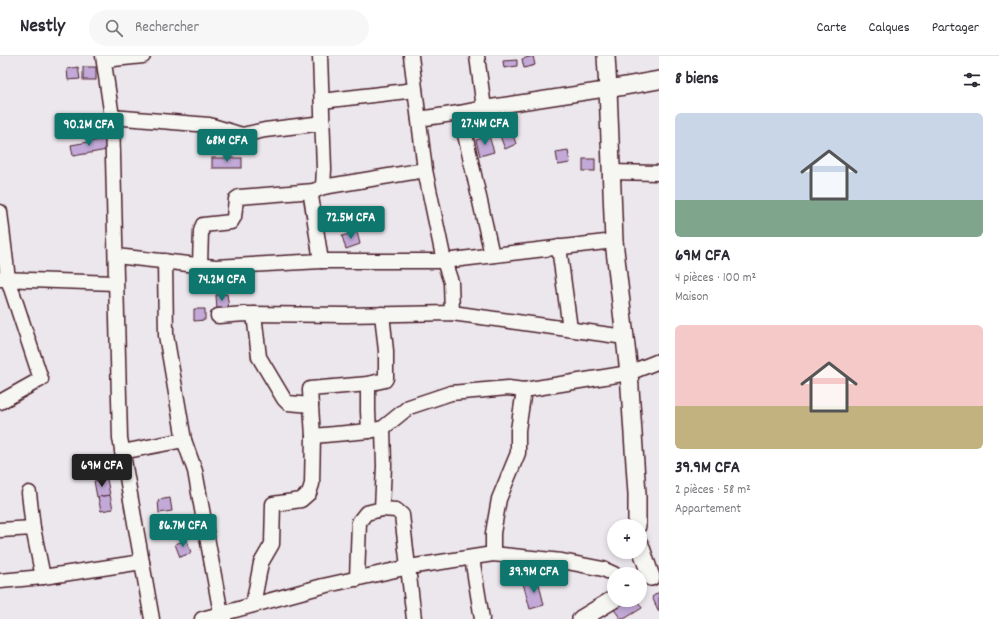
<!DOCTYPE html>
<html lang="fr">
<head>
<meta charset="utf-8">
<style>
  :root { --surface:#fff; --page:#f7f7f7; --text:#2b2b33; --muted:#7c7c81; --line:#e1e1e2; --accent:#0f766e }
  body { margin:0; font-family:Dekko,sans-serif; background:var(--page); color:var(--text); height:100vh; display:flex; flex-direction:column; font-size:15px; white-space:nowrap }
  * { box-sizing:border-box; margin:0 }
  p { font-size:13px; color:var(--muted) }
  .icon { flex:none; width:22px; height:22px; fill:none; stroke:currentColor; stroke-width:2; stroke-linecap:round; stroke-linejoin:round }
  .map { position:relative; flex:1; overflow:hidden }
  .sheet { display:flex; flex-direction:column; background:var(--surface); width:340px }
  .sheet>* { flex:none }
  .tools { position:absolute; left:607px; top:463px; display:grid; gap:8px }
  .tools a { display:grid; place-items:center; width:40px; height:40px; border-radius:50%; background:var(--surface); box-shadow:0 2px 6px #0003; font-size:20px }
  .price { position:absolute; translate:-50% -34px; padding:0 9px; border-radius:4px; background:var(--accent); color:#fff; font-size:13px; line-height:26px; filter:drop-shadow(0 1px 2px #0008) }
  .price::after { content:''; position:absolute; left:50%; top:24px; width:12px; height:9px; margin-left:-6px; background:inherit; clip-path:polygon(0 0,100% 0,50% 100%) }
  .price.on { background:#222; color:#fff }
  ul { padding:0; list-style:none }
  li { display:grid; align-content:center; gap:8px; height:212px; padding:0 16px }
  li span { display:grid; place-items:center; height:124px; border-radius:6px; color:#555 }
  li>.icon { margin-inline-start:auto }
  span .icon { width:72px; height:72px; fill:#fffc; stroke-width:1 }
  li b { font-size:17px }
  h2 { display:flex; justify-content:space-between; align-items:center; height:48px; padding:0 16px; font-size:17px }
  header { display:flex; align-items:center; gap:24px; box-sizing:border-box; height:56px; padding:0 20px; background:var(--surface); border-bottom:1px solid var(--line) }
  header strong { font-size:19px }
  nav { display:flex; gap:22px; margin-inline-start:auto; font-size:14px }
  .search { width:280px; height:36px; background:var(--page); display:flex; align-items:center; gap:10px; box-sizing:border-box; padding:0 14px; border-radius:22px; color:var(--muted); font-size:15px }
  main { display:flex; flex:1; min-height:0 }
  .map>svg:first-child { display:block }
  .building { fill:#c2a9d7; stroke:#4a1f2b }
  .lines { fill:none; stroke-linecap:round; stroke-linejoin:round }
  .minor-casing { stroke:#4a1f2b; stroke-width:17 }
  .tertiary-casing { stroke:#4a1f2b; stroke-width:20 }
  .minor { stroke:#f6f6f2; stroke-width:14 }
  .tertiary { stroke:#f6f6f2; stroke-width:17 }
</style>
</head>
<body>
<header>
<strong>Nestly</strong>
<div class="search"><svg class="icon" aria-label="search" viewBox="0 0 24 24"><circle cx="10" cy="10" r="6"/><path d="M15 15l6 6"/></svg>Rechercher</div>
<nav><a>Carte</a><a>Calques</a><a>Partager</a></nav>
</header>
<main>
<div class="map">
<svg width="659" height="563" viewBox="0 0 659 563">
  <rect width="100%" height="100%" fill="#ece7ed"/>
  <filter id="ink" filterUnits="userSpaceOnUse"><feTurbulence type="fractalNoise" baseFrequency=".025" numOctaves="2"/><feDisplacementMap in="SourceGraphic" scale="8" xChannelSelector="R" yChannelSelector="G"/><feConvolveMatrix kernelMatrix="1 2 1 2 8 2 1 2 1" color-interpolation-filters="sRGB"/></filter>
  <g filter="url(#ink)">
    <g class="building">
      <path d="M533,0L535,9L524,12L522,3Z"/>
      <path d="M517,4V10L504,12L503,5Z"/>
      <path d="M78,11L80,23L68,24L67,13Z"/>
      <rect x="83" y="11" width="13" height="13"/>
      <rect x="209" y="75" width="13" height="9"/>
      <path d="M512,76L516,88L505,93L500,80Z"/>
      <path d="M489,80L494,96L480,100L476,84Z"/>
      <path d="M106,83L107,94L73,100L71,89Z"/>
      <path d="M568,94L570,107L558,109L556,96Z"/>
      <rect x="212" y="102" width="30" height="10"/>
      <rect x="583" y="103" width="12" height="12"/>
      <path d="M357,176L360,188L346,193L342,180Z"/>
      <path d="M227,238L229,253L217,254L216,239Z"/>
      <path d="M194,253H205V264L194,265Z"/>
      <path d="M107,423L110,439L97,441L94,425Z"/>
      <path d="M110,439L113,453L101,455L98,441Z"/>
      <path d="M170,442L172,455L159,457L158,444Z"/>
      <path d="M187,484L191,497L180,501L175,488Z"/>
      <path d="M538,524L544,549L530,553L523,527Z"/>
      <path d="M659,536V556L652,541Z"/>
      <path d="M629,544H637L642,552L624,563H621L612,551Z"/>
    </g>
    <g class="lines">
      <g class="minor-casing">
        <g id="minor">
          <path d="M103,0L112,61L120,382L152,563"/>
          <path d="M411,0L425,114L444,205L451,226L452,257"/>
          <path d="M477,0L484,52"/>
          <path d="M104,4L143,0"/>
          <path d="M322,45L415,34"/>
          <path d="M459,57L466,83L492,199"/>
          <path d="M112,61L209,69L242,79L265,74L323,67"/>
          <path d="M419,63L459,57L484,52L608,33"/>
          <path d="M611,116L659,117"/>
          <path d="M323,131L425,114"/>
          <path d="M0,156L8,223L41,323L0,346"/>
          <path d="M559,191L570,273"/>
          <path d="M116,200L215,211L321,205L311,140L314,135L323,131L324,113L320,0"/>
          <path d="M165,205L166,279L184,384L195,415L221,558L224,563"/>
          <path d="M321,205H444L614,185"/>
          <path d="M200,209L201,175L203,169L231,166L234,161L236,143L239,141L314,135"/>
          <path d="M0,223L115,227"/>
          <path d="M254,258L259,301L284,343L288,347L311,349"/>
          <path d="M218,260L245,258L347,259L452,257L625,281"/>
          <path d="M369,375L368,355V328L385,324L386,322V295L382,258"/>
          <path d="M313,380L369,375L383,372L409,351L451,337L508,332L524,334L629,317L659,305"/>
          <path d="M122,396L184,384"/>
          <path d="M29,437L33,472"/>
          <path d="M382,453L396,454L402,459C406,494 410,528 414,563"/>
          <path d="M0,474L33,472L43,521"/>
          <path d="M493,498V477L499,443L518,397V374L524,334"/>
          <path d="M472,502L482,563"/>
          <path d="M357,523L359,466L366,457L382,453L384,410L383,372"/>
          <path d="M0,525L43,521L142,506"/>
          <path d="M253,549L261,507L272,488L273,448L301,444L309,437L312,428L313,380L310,335V333L368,328"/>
          <path d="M202,563L323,530L409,511L493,498L562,505L603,513L614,518"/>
        </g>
      </g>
      <g class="tertiary-casing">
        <g id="tertiary">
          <path d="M606,0L608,33L614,185L629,317L637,438V470"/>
          <path d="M608,33L659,24"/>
          <path d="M640,489L651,521"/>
          <path d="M581,563L614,543"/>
        </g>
      </g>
      <use href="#minor" class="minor"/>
      <use href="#tertiary" class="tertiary"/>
    </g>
  </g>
</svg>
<div class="tools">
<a>+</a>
<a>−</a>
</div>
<b class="price" style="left:485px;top:90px">27.4M CFA</b>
<b class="price" style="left:89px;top:91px">90.2M CFA</b>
<b class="price" style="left:227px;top:107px">68M CFA</b>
<b class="price" style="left:351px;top:184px">72.5M CFA</b>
<b class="price" style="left:222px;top:246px">74.2M CFA</b>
<b class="price on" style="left:102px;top:432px">69M CFA</b>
<b class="price" style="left:183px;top:492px">86.7M CFA</b>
<b class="price" style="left:534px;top:538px">39.9M CFA</b>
</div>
<section class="sheet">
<h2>8 biens<svg class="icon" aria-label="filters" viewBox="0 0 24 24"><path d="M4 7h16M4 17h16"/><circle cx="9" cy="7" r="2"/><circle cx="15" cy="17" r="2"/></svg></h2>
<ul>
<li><span style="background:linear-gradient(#c9d6e8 70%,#7fa58c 0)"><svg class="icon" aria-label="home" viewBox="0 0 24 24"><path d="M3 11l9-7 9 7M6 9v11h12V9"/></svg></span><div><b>69M CFA</b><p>4 pièces · 100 m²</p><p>Maison</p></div></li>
<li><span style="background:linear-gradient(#f6c9c9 65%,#c2b280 0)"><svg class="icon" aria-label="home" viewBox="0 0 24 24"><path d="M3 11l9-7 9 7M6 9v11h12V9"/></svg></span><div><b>39.9M CFA</b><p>2 pièces · 58 m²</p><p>Appartement</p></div></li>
</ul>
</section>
</main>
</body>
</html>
